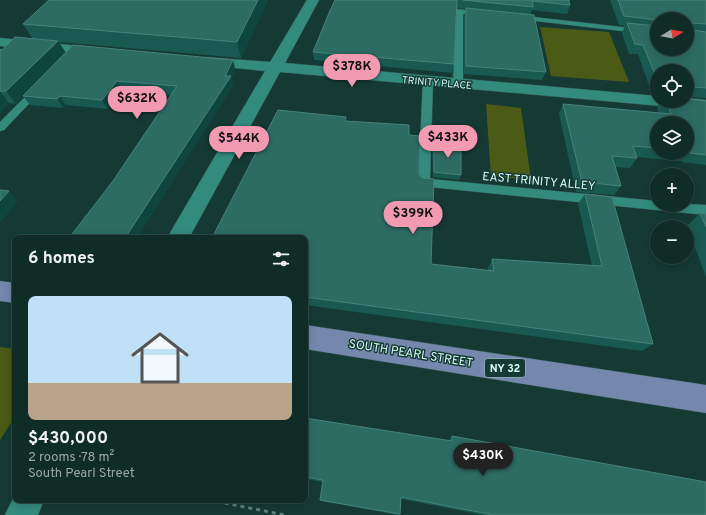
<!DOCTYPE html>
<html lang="en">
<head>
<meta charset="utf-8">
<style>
  :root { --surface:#102c27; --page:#19342f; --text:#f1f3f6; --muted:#9ca7a7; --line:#304844; --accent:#f19ab2 }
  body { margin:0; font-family:Overpass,sans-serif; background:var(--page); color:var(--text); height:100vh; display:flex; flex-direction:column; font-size:15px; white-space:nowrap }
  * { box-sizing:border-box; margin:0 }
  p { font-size:13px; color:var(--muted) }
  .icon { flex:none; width:22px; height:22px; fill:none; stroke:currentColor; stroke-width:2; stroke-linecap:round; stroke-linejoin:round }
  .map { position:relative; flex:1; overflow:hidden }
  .panel { position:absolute; left:12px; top:235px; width:296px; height:268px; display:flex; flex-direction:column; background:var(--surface); border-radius:8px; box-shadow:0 2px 10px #0003,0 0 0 1px var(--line) }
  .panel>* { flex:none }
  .needle { width:26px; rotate:79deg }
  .controls { position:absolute; left:650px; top:12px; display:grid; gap:8px }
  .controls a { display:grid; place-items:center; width:44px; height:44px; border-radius:50%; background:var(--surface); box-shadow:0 2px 10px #0003,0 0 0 1px var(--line); font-size:20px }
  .price { position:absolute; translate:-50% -34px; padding:0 9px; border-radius:14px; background:var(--accent); color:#111; font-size:13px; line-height:26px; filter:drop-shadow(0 1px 2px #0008) }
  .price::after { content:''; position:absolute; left:50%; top:24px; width:12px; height:9px; margin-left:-6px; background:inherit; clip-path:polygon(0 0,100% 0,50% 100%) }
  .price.current { background:#222; color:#fff }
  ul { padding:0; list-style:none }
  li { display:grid; align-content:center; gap:8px; height:212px; padding:0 16px }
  li span { display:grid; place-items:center; height:124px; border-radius:8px; color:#555 }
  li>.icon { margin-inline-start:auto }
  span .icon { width:72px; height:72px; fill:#fffc; stroke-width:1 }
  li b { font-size:17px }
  h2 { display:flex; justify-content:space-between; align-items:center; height:48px; padding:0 16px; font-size:17px }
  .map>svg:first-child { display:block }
  .green { fill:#4b5b16 }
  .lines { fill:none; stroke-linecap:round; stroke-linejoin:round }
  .lane-casing { stroke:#375a54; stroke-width:1 }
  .street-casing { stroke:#375a54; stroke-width:1 }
  .primary-casing { stroke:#375a54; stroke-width:1 }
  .path { stroke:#5b827a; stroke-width:3; stroke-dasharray:4 4; stroke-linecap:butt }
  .lane { fill:#338b7e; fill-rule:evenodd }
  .street { fill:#338b7e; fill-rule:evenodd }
  .primary { fill:#7587ad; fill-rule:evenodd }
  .wall { fill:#185a51; fill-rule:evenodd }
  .shaded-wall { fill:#0e463e }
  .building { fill:#2d6c63; stroke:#47837a }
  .labels { text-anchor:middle; stroke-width:3; stroke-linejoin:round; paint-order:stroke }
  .far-street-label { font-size:10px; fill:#d5fef5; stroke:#153a34 }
  .shield { fill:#153a34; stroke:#9bc3bb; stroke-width:1 }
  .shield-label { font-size:11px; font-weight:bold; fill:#d5fef5 }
  .street-label { font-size:12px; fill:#d5fef5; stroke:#153a34 }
</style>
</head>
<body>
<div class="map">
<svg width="706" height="515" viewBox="0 0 706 515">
  <rect width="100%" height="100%" fill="#153a34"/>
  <g class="green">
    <path d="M540,27L609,32L629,82L551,76Z"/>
    <path d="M486,104L521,108L531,180L491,176Z"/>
    <path d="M0,347L15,349V416L0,440Z"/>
  </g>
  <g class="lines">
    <g class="lane-casing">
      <g id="lane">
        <path d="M456,9L482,12L486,14L482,16L463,14V84L458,87L453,84Z"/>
        <path d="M515,15L657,31V35L518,19L514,17Z"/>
        <path d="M428,78L433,81L430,179L657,201V205H687V204L706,205V215L420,186L418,183L423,81Z"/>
        <path d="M39,85L44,88L42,90L4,130L0,131V122L36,86Z"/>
      </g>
    </g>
    <g class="street-casing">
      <g id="street">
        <path d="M307,0H319L285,63L657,96V101H687V98L706,100V110L280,72L189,238H167L265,71L204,65L199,64L197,61L199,58L204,57L270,62Z"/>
        <path d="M0,38L100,48L105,49L107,52L105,55L100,56L0,46Z"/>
        <path d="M15,495V500H44L38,515H5Z"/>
      </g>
    </g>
    <g class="primary-casing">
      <g id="primary">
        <path d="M0,281L15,283V303L0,301Z"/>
        <path d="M305,325L706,385V413L305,349Z"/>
      </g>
    </g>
    <path class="path" d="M209,500L285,515"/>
    <use href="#lane" class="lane"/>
    <use href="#street" class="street"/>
    <use href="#primary" class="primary"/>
  </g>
  <g class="wall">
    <path d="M268,0L241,58L59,42L65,53L233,60L235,69L231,78L233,86L113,181L171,95L122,90L108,109L66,105L63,108L30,105L23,96L16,104L9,103L0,113V49L2,50L33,39L23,24Z"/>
    <path d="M335,0H569L570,5L567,14L532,10L530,15L546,72L542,80L464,74V16L466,9L456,8L454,64L452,73L314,60L313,52Z"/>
    <path d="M610,0H706V98L688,97L687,98V71H657V95L652,94L638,54H629L622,33L625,26L619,25ZM657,19H687L657,49Z"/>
    <path d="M662,101H706V165L682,162L681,161L636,157L637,158L630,168L615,167L621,186L614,195L576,192L559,114L563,104L659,113L657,107ZM657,123H687V153H657Z"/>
    <path d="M346,122L409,135L419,174L431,264L488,270V268L492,259L592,266L578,204L585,194L653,344L642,351L305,305V238Z"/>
    <path d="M434,143L461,175L459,180L433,177L432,148Z"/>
    <path d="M700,213L706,214V277L687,226Z"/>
    <path d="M305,418L448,441L452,436L706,515H483L401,499L400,514L397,515L321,501L320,500L323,482L305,479Z"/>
  </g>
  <g class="shaded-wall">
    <path d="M258,0H268L241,58L237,42Z"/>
    <path d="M58,41L66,53L16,104L6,91Z"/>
    <path d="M233,60L235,69L231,78L233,86L137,238H125L225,76Z"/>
    <path d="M117,81L122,90L108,109L102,100Z"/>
    <path d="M0,91L9,103L0,113Z"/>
    <path d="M60,96L66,105L63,108L57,99Z"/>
    <path d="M9,191L18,201L0,223V201Z"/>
  </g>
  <g class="building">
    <path d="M49,0H258L237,42L23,24Z"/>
    <path d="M335,0H457L454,64L313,52L329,13Z"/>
    <path d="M463,0H569L570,5L532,1L533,7Z"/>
    <path d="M618,0H706V24L692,23L693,30L706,32V88L695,87L693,90H687V71H657V79L643,45L635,44L627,23L657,26V49H687V19H657V20L624,16Z"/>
    <path d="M466,8L534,15L546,72L466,66Z"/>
    <path d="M15,37L58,41L6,91H0V49L2,50Z"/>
    <path d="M73,45L233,60L225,76H231L125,238H69L113,181L177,86L117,81L102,100L60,96L57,99L23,96Z"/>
    <path d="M687,99L706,101V155L690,153V151H687V123H657V148L633,146L637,158L612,156L621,186L582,182L563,104L671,114L666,101H687Z"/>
    <path d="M278,110L346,117L345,121L409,125V135L420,136L419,174L422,178L434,179L431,264L494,271L492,259L602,266L585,194L612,197L653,344L305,297V238H212Z"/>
    <path d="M434,143L461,146V175L434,172Z"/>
    <path d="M0,190L9,191L0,201Z"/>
    <path d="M700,213L706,214V227Z"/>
    <path d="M305,418L452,441V436L706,482V515H494L401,497L400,514L320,500L323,480L305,477Z"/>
  </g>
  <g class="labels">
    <g class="far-street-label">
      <text transform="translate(437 82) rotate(5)" y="4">TRINITY PLACE</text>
    </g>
    <rect class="shield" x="485" y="359" width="40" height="18" rx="3"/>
    <g class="shield-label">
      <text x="505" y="372">NY 32</text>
    </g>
    <g class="street-label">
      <text transform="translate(539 181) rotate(5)" y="4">EAST TRINITY ALLEY</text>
      <text transform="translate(411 353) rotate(9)" y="4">SOUTH PEARL STREET</text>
    </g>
  </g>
</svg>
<div class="controls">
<a><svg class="needle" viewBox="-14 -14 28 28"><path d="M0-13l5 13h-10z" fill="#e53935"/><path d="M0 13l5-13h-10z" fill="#9ca7a7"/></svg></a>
<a><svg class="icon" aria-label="locate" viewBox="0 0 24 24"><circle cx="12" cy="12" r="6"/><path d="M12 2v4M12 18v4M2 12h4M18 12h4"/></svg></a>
<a><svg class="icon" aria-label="layers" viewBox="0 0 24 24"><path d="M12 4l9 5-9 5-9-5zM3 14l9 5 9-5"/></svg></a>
<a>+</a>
<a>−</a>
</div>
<b class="price" style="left:352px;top:88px">$378K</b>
<b class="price" style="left:137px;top:120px">$632K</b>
<b class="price" style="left:448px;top:159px">$433K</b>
<b class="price" style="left:239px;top:160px">$544K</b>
<b class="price" style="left:413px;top:235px">$399K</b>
<b class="price current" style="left:483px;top:477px">$430K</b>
<section class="panel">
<h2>6 homes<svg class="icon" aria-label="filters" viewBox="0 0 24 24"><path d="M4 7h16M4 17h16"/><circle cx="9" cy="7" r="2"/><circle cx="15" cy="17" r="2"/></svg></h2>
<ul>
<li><span style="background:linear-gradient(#bfe0f5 70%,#b9a48a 0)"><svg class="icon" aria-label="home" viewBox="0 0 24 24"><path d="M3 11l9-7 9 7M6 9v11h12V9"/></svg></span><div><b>$430,000</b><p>2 rooms · 78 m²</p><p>South Pearl Street</p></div></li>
</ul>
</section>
</div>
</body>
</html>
